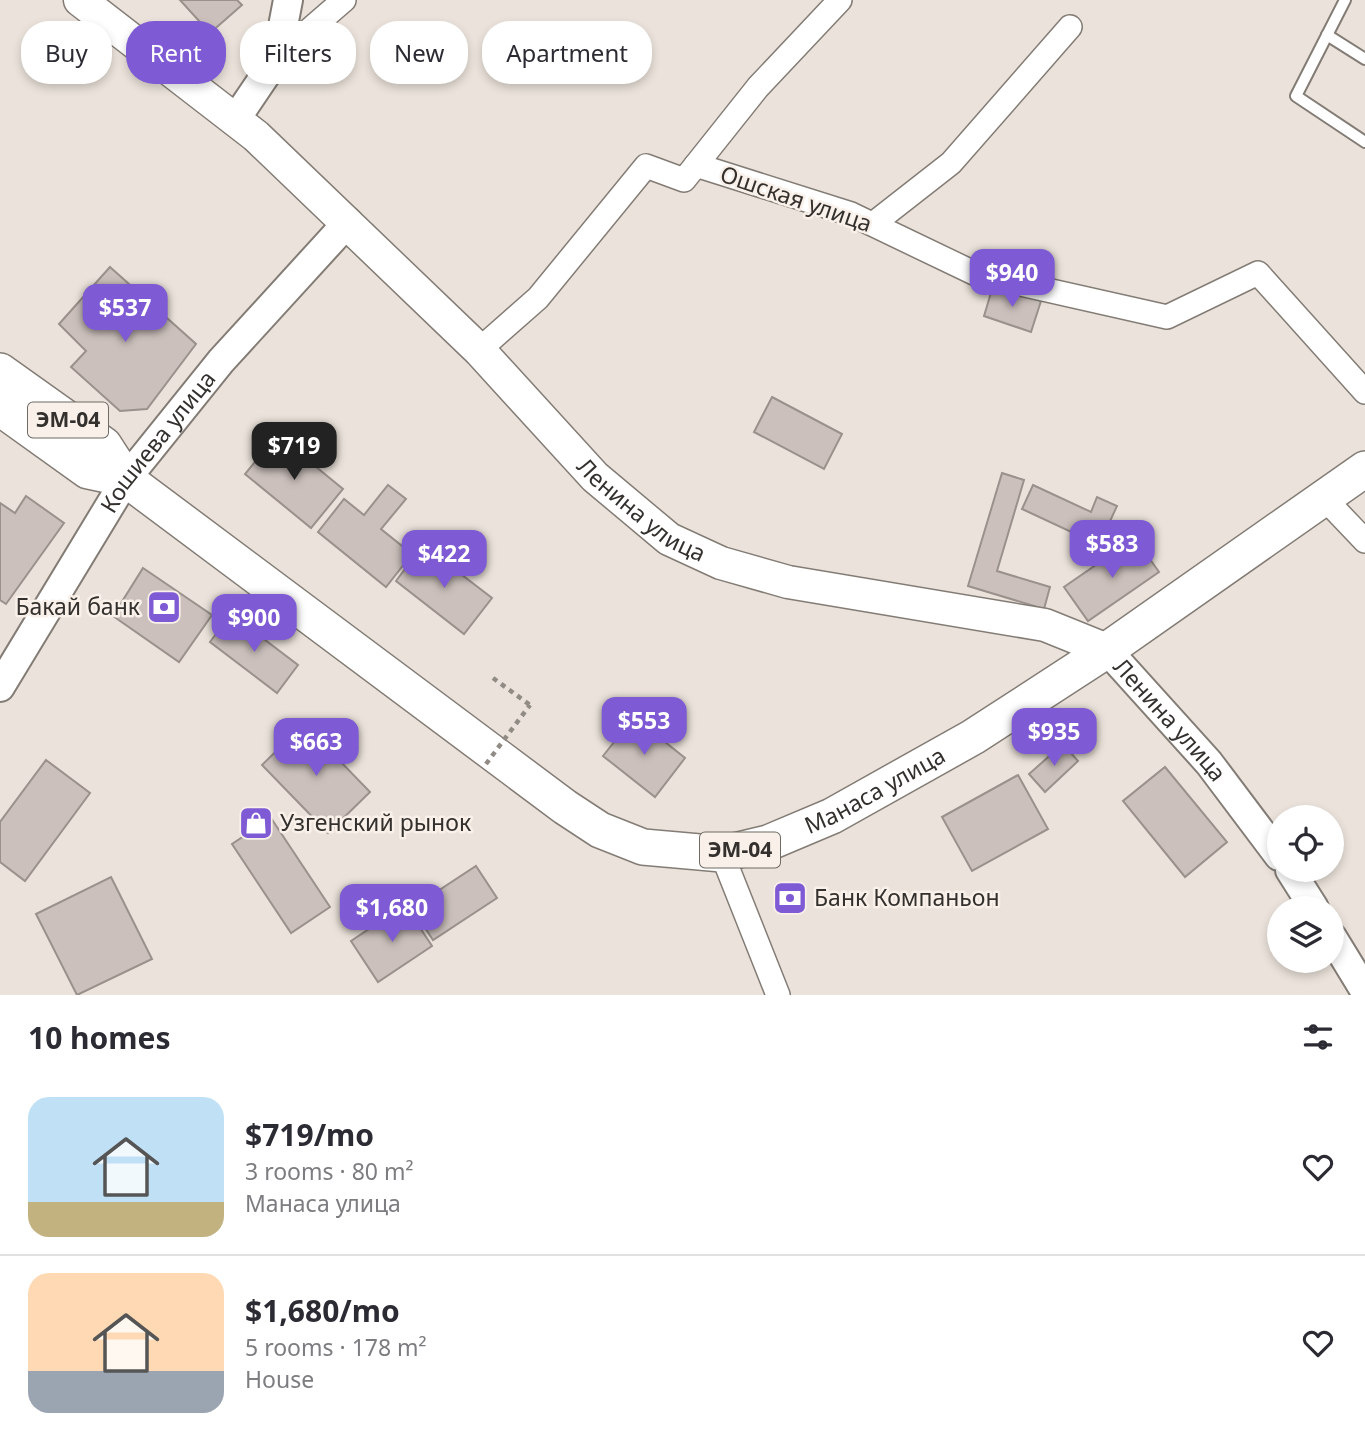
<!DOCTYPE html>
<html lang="en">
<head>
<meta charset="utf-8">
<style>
  :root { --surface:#fff; --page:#f2f2f3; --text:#2b2b33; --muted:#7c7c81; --line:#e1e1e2; --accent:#7e5ad4 }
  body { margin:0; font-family:"Noto Sans",sans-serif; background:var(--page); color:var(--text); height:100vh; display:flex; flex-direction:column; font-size:26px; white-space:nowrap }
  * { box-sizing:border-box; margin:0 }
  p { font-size:23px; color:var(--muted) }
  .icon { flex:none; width:38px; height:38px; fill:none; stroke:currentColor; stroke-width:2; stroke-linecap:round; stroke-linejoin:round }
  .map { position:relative; height:995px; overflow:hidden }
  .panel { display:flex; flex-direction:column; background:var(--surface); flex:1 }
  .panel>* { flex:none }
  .hud { position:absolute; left:21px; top:21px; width:700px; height:63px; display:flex; gap:14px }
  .buttons { position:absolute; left:1267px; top:805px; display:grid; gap:14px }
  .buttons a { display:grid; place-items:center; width:77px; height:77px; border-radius:50%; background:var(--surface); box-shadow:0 4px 10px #0003; font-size:35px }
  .price { position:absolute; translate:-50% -60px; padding:0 16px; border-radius:14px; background:var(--accent); color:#fff; font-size:23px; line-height:46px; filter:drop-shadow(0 2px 4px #0008) }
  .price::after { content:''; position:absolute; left:50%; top:42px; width:21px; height:16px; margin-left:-10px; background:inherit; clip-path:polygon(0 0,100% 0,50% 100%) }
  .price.on { background:#222; color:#fff }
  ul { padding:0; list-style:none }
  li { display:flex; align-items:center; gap:21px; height:175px; padding:0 28px }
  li+li { border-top:2px solid var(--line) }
  li span { display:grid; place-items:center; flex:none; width:196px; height:140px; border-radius:21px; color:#555 }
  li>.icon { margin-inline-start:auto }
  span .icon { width:84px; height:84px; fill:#fffc; stroke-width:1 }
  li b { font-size:30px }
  h2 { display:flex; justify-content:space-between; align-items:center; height:84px; padding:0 28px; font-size:30px }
  .pill { padding:0 24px; border-radius:28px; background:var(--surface); box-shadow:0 4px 10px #0003; font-size:24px; line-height:63px }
  .pill.on { background:var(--accent); color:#fff }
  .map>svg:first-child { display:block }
  .building { fill:#cbc0bc; stroke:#9a908c; stroke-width:2 }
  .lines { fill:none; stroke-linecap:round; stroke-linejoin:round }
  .service-casing { stroke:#837c75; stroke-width:14 }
  .minor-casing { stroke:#837c75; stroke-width:26 }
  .tertiary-casing { stroke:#837c75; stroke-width:32 }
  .secondary-casing { stroke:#837c75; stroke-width:35 }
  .primary-casing { stroke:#837c75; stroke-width:38 }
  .path { stroke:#908b85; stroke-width:4.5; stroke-dasharray:5 5; stroke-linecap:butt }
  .service { stroke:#fff; stroke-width:10 }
  .minor { stroke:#fff; stroke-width:23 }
  .tertiary { stroke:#fff; stroke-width:28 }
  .secondary { stroke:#fff; stroke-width:32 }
  .primary { stroke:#fff; stroke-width:35 }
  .path-bridge { stroke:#908b85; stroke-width:4.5; stroke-dasharray:5 5; stroke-linecap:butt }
  .labels { text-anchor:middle; stroke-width:5; stroke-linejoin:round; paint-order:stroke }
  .shield { fill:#f8f0e9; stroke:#6e6a65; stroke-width:2 }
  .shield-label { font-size:21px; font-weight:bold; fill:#33302d }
  .street-label { font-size:23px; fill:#33302d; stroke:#f8f0e9 }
  .poi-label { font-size:23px; fill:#33302d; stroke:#f8f0e9; text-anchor:start }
</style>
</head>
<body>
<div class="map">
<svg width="1365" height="995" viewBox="0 0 1365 995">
  <rect width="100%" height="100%" fill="#ebe3db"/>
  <g class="building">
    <path d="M180,0H237L242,5L210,33Z"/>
    <path d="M110,267L196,344L147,409L120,411L71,367L86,351L59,324Z"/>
    <path d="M993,286L1041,301L1031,332L984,316Z"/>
    <path d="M772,397L842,434L824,469L754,432Z"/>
    <path d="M277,435L343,489L311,528L245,474Z"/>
    <path d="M1002,473L1024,480L997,571L1050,587L1044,609L968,586Z"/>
    <path d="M388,485L406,499L381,529L412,554L386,587L318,532L344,499L364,515Z"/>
    <path d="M1033,485L1091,512L1097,497L1117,506L1099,545L1022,509Z"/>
    <path d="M26,496L64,523L6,604L0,600V503L15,513Z"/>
    <path d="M1135,538L1159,572L1088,621L1064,587Z"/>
    <path d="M423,545L492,598L464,634L396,581Z"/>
    <path d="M143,568L212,615L179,662L113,616Z"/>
    <path d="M231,614L298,665L277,693L210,642Z"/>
    <path d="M634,717L685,758L655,797L603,756Z"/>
    <path d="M304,724L370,792L328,833L262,765Z"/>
    <path d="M1063,744L1078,761L1045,792L1029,774Z"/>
    <path d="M46,760L90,793L25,881L0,862V822Z"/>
    <path d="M1165,767L1227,842L1185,877L1123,801Z"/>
    <path d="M1018,775L1048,829L972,871L942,817Z"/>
    <path d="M271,818L330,907L291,933L232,844Z"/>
    <path d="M476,866L497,898L433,940L412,908Z"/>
    <path d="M111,877L152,959L77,995L36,914Z"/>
    <path d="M405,905L432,946L378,982L351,941Z"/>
  </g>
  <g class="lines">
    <g class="service-casing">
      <g id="service">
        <path d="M1345,0L1296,96L1365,142"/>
        <path d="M1327,35L1365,59"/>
      </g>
    </g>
    <g class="minor-casing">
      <g id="minor">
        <path d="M277,58L344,0"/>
        <path d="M696,165L851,214L976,274L1167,317L1258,273L1365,392"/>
        <path d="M873,224L951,163L1070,27"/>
        <path d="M479,350L538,298L646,166L684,180L758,87L840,0"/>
        <path d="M1324,498L1365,541"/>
        <path d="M722,854L778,995"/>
      </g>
    </g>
    <g class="tertiary-casing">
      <g id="tertiary">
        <path d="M235,120L277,58L288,0"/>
        <path id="s1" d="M1107,650L1209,763L1279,856"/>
        <path id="s2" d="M0,687L126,479L221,361L348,222"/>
        <path d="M1290,870L1314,908"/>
        <path d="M1332,937L1365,991"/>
      </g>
    </g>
    <g class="secondary-casing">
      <g id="secondary">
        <path id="s3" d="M80,0L256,136L479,350L595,477L669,539L721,563L788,582L1045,625L1107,650"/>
      </g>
    </g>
    <g class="primary-casing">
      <g id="primary">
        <path id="s4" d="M0,371L104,445L126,479L565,807L600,830L643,847L722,854L768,843L832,816L973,737L1107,650L1365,469"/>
        <path d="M0,408L88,471L126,479"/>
      </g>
    </g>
    <path class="path" d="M493,678L530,705"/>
    <use href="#service" class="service"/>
    <use href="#minor" class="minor"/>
    <use href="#tertiary" class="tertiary"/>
    <use href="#secondary" class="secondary"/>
    <use href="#primary" class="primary"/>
    <path class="path-bridge" d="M486,764L530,705"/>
  </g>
  <defs>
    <g id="bank-square" transform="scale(1.75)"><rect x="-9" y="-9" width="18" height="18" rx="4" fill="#7e5ad4" stroke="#f8f0e9"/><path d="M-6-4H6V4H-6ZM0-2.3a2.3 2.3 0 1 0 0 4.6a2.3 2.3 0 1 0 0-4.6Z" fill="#fff"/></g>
    <g id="shop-square" transform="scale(1.75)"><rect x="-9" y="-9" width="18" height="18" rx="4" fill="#7e5ad4" stroke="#f8f0e9"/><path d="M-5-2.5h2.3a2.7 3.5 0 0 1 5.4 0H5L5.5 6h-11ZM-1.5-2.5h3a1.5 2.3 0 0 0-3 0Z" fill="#fff"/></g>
  </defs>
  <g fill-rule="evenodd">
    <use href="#bank-square" x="164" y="607"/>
    <use href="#shop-square" x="256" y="823"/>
    <use href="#bank-square" x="790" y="898"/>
  </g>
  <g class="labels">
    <g class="shield">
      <rect x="28" y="402.5" width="80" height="35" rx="5"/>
      <rect x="700" y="832.5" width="80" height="35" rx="5"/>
    </g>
    <g class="shield-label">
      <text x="68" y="427">ЭМ-04</text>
      <text x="740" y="857">ЭМ-04</text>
    </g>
    <g class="street-label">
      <text transform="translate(796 199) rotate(19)" y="8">Ошская улица</text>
      <text dy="8" stroke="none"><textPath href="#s2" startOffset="292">Кошиева улица</textPath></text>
      <text dy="8" stroke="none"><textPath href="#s3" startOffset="761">Ленина улица</textPath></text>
      <text dy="8" stroke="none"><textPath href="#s1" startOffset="94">Ленина улица</textPath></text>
      <text dy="8" stroke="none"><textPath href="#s4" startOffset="1050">Манаса улица</textPath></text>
    </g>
    <g class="poi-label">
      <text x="140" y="615" text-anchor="end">Бакай банк</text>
      <text x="280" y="831">Узгенский рынок</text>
      <text x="814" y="906">Банк Компаньон</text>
    </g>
  </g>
</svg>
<div class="buttons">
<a><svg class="icon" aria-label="locate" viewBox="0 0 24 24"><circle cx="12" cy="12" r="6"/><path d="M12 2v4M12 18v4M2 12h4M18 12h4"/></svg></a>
<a><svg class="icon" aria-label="layers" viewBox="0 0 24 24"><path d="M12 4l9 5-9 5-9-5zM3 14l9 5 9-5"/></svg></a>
</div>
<b class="price" style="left:1012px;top:309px">$940</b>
<b class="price" style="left:125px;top:344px">$537</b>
<b class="price on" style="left:294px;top:482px">$719</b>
<b class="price" style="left:1112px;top:580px">$583</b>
<b class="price" style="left:444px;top:590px">$422</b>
<b class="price" style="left:254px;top:654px">$900</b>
<b class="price" style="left:644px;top:757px">$553</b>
<b class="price" style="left:1054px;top:768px">$935</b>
<b class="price" style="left:316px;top:778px">$663</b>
<b class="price" style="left:392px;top:944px">$1,680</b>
<div class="hud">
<a class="pill">Buy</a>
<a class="pill on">Rent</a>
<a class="pill">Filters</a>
<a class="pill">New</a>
<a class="pill">Apartment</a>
</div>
</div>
<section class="panel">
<h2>10 homes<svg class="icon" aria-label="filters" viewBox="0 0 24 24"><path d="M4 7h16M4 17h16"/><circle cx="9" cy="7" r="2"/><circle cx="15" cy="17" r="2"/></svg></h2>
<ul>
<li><span style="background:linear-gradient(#bfe0f5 75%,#c2b280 0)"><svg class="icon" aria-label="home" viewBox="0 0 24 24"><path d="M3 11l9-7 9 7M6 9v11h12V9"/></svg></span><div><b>$719/mo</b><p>3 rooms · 80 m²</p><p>Манаса улица</p></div><svg class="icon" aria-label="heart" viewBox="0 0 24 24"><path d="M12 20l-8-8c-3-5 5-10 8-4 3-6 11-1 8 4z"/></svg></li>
<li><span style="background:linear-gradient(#ffd9b3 70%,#9aa5b1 0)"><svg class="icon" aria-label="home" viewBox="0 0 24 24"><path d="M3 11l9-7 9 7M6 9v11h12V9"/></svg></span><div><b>$1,680/mo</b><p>5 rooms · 178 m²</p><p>House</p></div><svg class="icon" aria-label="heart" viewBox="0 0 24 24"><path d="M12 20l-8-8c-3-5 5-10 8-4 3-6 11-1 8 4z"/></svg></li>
</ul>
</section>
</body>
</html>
